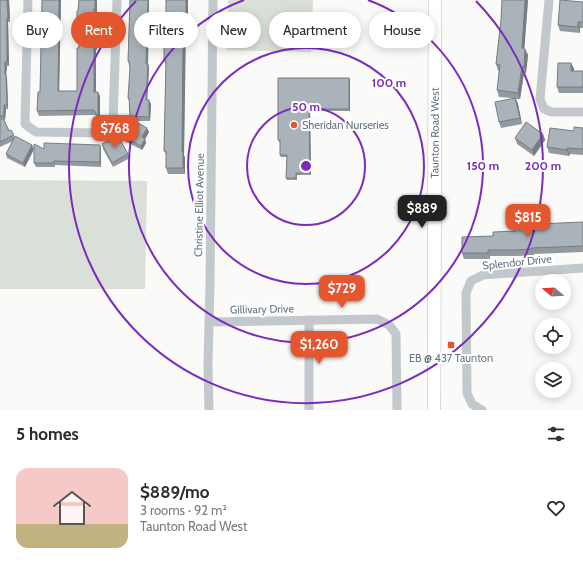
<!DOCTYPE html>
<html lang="en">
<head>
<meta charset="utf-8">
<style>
  :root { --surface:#fff; --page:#f7f7f7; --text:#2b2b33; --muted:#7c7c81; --accent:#e4572e }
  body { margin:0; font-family:Cabin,sans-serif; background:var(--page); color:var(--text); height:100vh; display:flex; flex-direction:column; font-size:15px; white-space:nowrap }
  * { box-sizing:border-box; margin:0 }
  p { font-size:13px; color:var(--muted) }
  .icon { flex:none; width:22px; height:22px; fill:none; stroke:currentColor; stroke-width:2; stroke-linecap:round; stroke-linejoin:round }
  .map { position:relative; height:410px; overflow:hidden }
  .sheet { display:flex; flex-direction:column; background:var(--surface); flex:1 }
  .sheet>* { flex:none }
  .banner { position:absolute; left:12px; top:12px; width:559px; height:36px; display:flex; gap:8px }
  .needle { width:26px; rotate:288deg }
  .tools { position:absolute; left:535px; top:274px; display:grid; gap:8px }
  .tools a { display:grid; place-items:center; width:36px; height:36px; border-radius:50%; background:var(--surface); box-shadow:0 2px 10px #0003; font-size:20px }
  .price { position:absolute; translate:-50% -34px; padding:0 9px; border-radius:8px; background:var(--accent); color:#fff; font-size:13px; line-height:26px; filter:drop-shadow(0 1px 2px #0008) }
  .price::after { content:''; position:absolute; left:50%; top:24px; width:12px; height:9px; margin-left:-6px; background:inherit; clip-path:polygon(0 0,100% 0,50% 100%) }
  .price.selected { background:#222; color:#fff }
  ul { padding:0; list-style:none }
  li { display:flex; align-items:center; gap:12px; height:100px; padding:0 16px }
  li span { display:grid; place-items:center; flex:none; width:112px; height:80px; border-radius:12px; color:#555 }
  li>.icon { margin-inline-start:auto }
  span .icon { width:48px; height:48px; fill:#fffc; stroke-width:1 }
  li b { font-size:17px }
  h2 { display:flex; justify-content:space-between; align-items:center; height:48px; padding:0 16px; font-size:17px }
  .tag { padding:0 14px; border-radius:18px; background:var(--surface); box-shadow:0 2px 10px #0003; font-size:14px; line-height:36px }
  .tag.selected { background:var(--accent); color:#fff }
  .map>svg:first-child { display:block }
  .green { fill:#dadfd7 }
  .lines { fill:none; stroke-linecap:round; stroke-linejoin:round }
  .secondary-casing { stroke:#b3babf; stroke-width:14 }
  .street { stroke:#c3c8cc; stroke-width:9 }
  .secondary { stroke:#fff; stroke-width:13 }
  .wall { fill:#929a9f }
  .shaded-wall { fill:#777d82 }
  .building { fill:#aab3b9; stroke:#777d82 }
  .ring { fill:none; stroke:#7b2cbf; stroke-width:2 }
  .poi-dot { fill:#e4572e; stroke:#fff; stroke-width:1.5 }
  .labels { text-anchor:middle; stroke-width:4; stroke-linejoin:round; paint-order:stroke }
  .poi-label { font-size:11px; fill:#657683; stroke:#fff; text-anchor:start }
  .street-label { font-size:11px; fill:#657683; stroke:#fff }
  .centre { fill:#7b2cbf; stroke:#fff; stroke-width:2 }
  .ring-label { font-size:12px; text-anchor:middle; font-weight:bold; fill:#7b2cbf; stroke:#fff; stroke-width:4; stroke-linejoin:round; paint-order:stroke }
</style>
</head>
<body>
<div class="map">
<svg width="583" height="410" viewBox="0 0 583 410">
  <rect width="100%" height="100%" fill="#fafaf8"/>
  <g class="green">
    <path d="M228,0H313L311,52L227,50Z"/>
    <path d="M0,180L147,181L145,289H0Z"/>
  </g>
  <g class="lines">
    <g class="secondary-casing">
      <g id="secondary">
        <path id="s1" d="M434,410L435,0"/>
      </g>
    </g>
    <g class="street">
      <path d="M28,0L25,124L36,132L104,133L113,122L117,0"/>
      <path d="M549,0L540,99L544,109L552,112H583"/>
      <path d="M209,322L377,319L389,325L396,334L397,410"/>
      <path d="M209,410L208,365L210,284L213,0"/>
      <path d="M309,410V320"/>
      <path d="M482,410L472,404L467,393L466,293L471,281L483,275L583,268"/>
    </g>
    <use href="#secondary" class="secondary"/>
  </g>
  <g class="wall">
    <path d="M0,0H9L10,22H8L9,66H7L6,75L7,78L8,109H6L5,120H4L9,131L11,130L14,137L34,149L25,167L7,158L6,154L13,141L0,147Z"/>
    <path d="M42,0H61L59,91H77L79,31L77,27L79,0H97V14H96V29L97,34V50H96V92L100,96V121L95,115L39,116L37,111L40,92Z"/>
    <path d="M130,0H149L148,64L149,68L147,100L151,104L150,121H133L149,132L145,139L146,143L142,150L121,139L120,135L130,129L127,128L126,124L131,120L130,116V103L128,98L130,68L128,61Z"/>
    <path d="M188,0V30H186L185,48L184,155L185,158V174H168L166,168V154L164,151L166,66L164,60L166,45Z"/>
    <path d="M502,0H528L524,49H525L528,55L526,73H524L520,99H516L518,104L522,124L501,128L499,122L513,98L499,97L497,90L499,71H498L496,64L501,20Z"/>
    <path d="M583,2V28H580V33L560,31L558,25Z"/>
    <path d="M571,63L574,69V71H583V93H559L557,87Z"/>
    <path d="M278,78H349L350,80V111H310L311,175H297V180H287L286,178L287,157H281L280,155V142H279L278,140Z"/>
    <path d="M583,128V155L570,154L569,156L549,153L547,147L574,131Z"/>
    <path d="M543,134L545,140L534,156L517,144L515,138Z"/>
    <path d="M102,144L128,154L130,158L113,167L103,149Z"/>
    <path d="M44,149H101V167L55,165V167H36L34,163Z"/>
    <path d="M583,222V252L534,254V255L518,256H490V259H464L462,253L493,236L515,231Z"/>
  </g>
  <g class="shaded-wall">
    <path d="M7,0H9L10,22L8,18Z"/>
    <path d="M59,0H61L59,96L58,91Z"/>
    <path d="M95,0H97V14L95,9Z"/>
    <path d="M148,0H149L148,64L149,68L147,104L146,100Z"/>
    <path d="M186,0H188V30L186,24Z"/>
    <path d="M525,0H528L524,54L522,48Z"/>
    <path d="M94,9L96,14V29L97,34V50L95,45L94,29Z"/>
    <path d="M7,18L8,22L9,66L7,62Z"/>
    <path d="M578,22L580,28V33L578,27Z"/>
    <path d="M183,24L186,30L184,155L185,158V174L183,168L182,152Z"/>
    <path d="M94,45L96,50V96L94,92Z"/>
    <path d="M525,49L528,55L526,73L524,67Z"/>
    <path d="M5,62L7,66L6,75L7,78L8,109L7,105L5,74Z"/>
    <path d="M571,63L574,69L573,77L571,71Z"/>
    <path d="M522,67L524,73L520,99L518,93Z"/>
    <path d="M349,78L350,80V111L349,109Z"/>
    <path d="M98,92L100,96V121L98,117Z"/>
    <path d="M515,98L518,104L522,124L520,118Z"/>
    <path d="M149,100L151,104L150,121L149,117Z"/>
    <path d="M4,105L6,109L5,120L4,116Z"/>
    <path d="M309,109L310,111L311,175L310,173Z"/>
    <path d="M147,128L149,132L145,139L146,143L142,150L141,146L142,137Z"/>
    <path d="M543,134L545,140L534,156L532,150Z"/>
    <path d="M32,145L34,149L25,167L23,163Z"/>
    <path d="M100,145L101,149V167L100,162Z"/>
    <path d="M567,148L570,154L569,156L567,150Z"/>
  </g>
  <g class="building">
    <path d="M0,0H7L8,18H7V62H5V74H6L7,105H4V116H0Z"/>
    <path d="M42,0H59L58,91H77V48H79V27H77V11H78L79,0H95V9H94V29H96L95,45H94V92H98V117L94,110L37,111L38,92H40Z"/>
    <path d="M130,0H148L146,64H148L146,100H149V117L130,116L129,98H128L130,68L129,61H128Z"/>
    <path d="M166,0H186V24H183V42L182,152H183V168H166V151H164L166,60H164V45H166Z"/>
    <path d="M502,0H525L522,48L525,49L524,67H522L518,93L497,90L500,65L496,64L501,20Z"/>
    <path d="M560,0L583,2V22H578V27L558,25Z"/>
    <path d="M558,63H571V71H583V87H557Z"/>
    <path d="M278,78H349V109H309L310,173H296V178H286L287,155H280V140H278Z"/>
    <path d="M515,98L520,118L499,122L495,102Z"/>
    <path d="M3,118L9,131L11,130L14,135L0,142V120Z"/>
    <path d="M129,118L147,128L142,137L145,139L141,146L120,135L133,128L126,124Z"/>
    <path d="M526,122L543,134L532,150L515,138Z"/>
    <path d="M574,127L583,128V149L567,148V150L547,147L550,128L574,131Z"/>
    <path d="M15,136L32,145L23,163L6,154Z"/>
    <path d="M118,136L128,154L112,163L102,144Z"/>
    <path d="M44,143L100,145V162L54,161V163H34V144L44,149Z"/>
    <path d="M583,222V246L531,248L532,249L516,250H488V253H462V237L493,236V232L515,231L514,227L538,225V224Z"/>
  </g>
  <g class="ring">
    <circle cx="306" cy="166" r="59"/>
    <circle cx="306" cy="166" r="118"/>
    <path d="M368 0A177 177 0 1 1 244 0"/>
    <path d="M476 1A237 237 0 1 1 136 1"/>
  </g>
  <g class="poi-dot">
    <circle cx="294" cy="125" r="4"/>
    <rect x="447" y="341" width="8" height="8" rx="2"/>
  </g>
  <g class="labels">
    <g class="poi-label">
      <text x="302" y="129">Sheridan Nurseries</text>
      <text x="451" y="362" text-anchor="middle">EB @ 437 Taunton</text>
    </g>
    <g class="street-label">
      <text dy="4" stroke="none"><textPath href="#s1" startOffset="277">Taunton Road West</textPath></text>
      <text transform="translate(199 205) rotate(-89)" y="4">Christine Elliot Avenue</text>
      <text transform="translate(517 262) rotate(-6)" y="4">Splendor Drive</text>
      <text transform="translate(262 309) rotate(-1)" y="4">Gillivary Drive</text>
    </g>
  </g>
  <circle cx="306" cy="166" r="6" class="centre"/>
  <g class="ring-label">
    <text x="389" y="87">100 m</text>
    <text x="306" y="111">50 m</text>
    <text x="483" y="170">150 m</text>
    <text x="543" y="170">200 m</text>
  </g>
</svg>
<div class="tools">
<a><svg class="needle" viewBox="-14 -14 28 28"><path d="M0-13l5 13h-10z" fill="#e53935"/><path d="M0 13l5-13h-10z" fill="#7c7c81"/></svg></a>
<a><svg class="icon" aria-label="locate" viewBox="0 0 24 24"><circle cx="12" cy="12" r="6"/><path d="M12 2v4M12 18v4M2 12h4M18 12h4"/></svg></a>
<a><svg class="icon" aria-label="layers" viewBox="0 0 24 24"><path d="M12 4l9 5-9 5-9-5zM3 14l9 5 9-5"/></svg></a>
</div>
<b class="price" style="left:115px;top:149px">$768</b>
<b class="price selected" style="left:422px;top:229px">$889</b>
<b class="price" style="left:528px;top:238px">$815</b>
<b class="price" style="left:342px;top:309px">$729</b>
<b class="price" style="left:319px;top:365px">$1,260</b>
<div class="banner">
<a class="tag">Buy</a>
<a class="tag selected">Rent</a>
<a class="tag">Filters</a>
<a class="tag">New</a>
<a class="tag">Apartment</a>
<a class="tag">House</a>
</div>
</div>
<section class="sheet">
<h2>5 homes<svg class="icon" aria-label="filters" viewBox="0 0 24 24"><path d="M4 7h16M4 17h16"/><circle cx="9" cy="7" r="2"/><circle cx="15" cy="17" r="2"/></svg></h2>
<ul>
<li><span style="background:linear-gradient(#f6c9c9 70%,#c2b280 0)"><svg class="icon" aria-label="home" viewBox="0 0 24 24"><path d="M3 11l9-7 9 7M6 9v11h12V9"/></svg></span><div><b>$889/mo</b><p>3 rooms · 92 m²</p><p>Taunton Road West</p></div><svg class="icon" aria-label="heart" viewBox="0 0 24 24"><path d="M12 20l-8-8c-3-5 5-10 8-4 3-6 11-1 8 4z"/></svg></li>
</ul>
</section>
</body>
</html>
